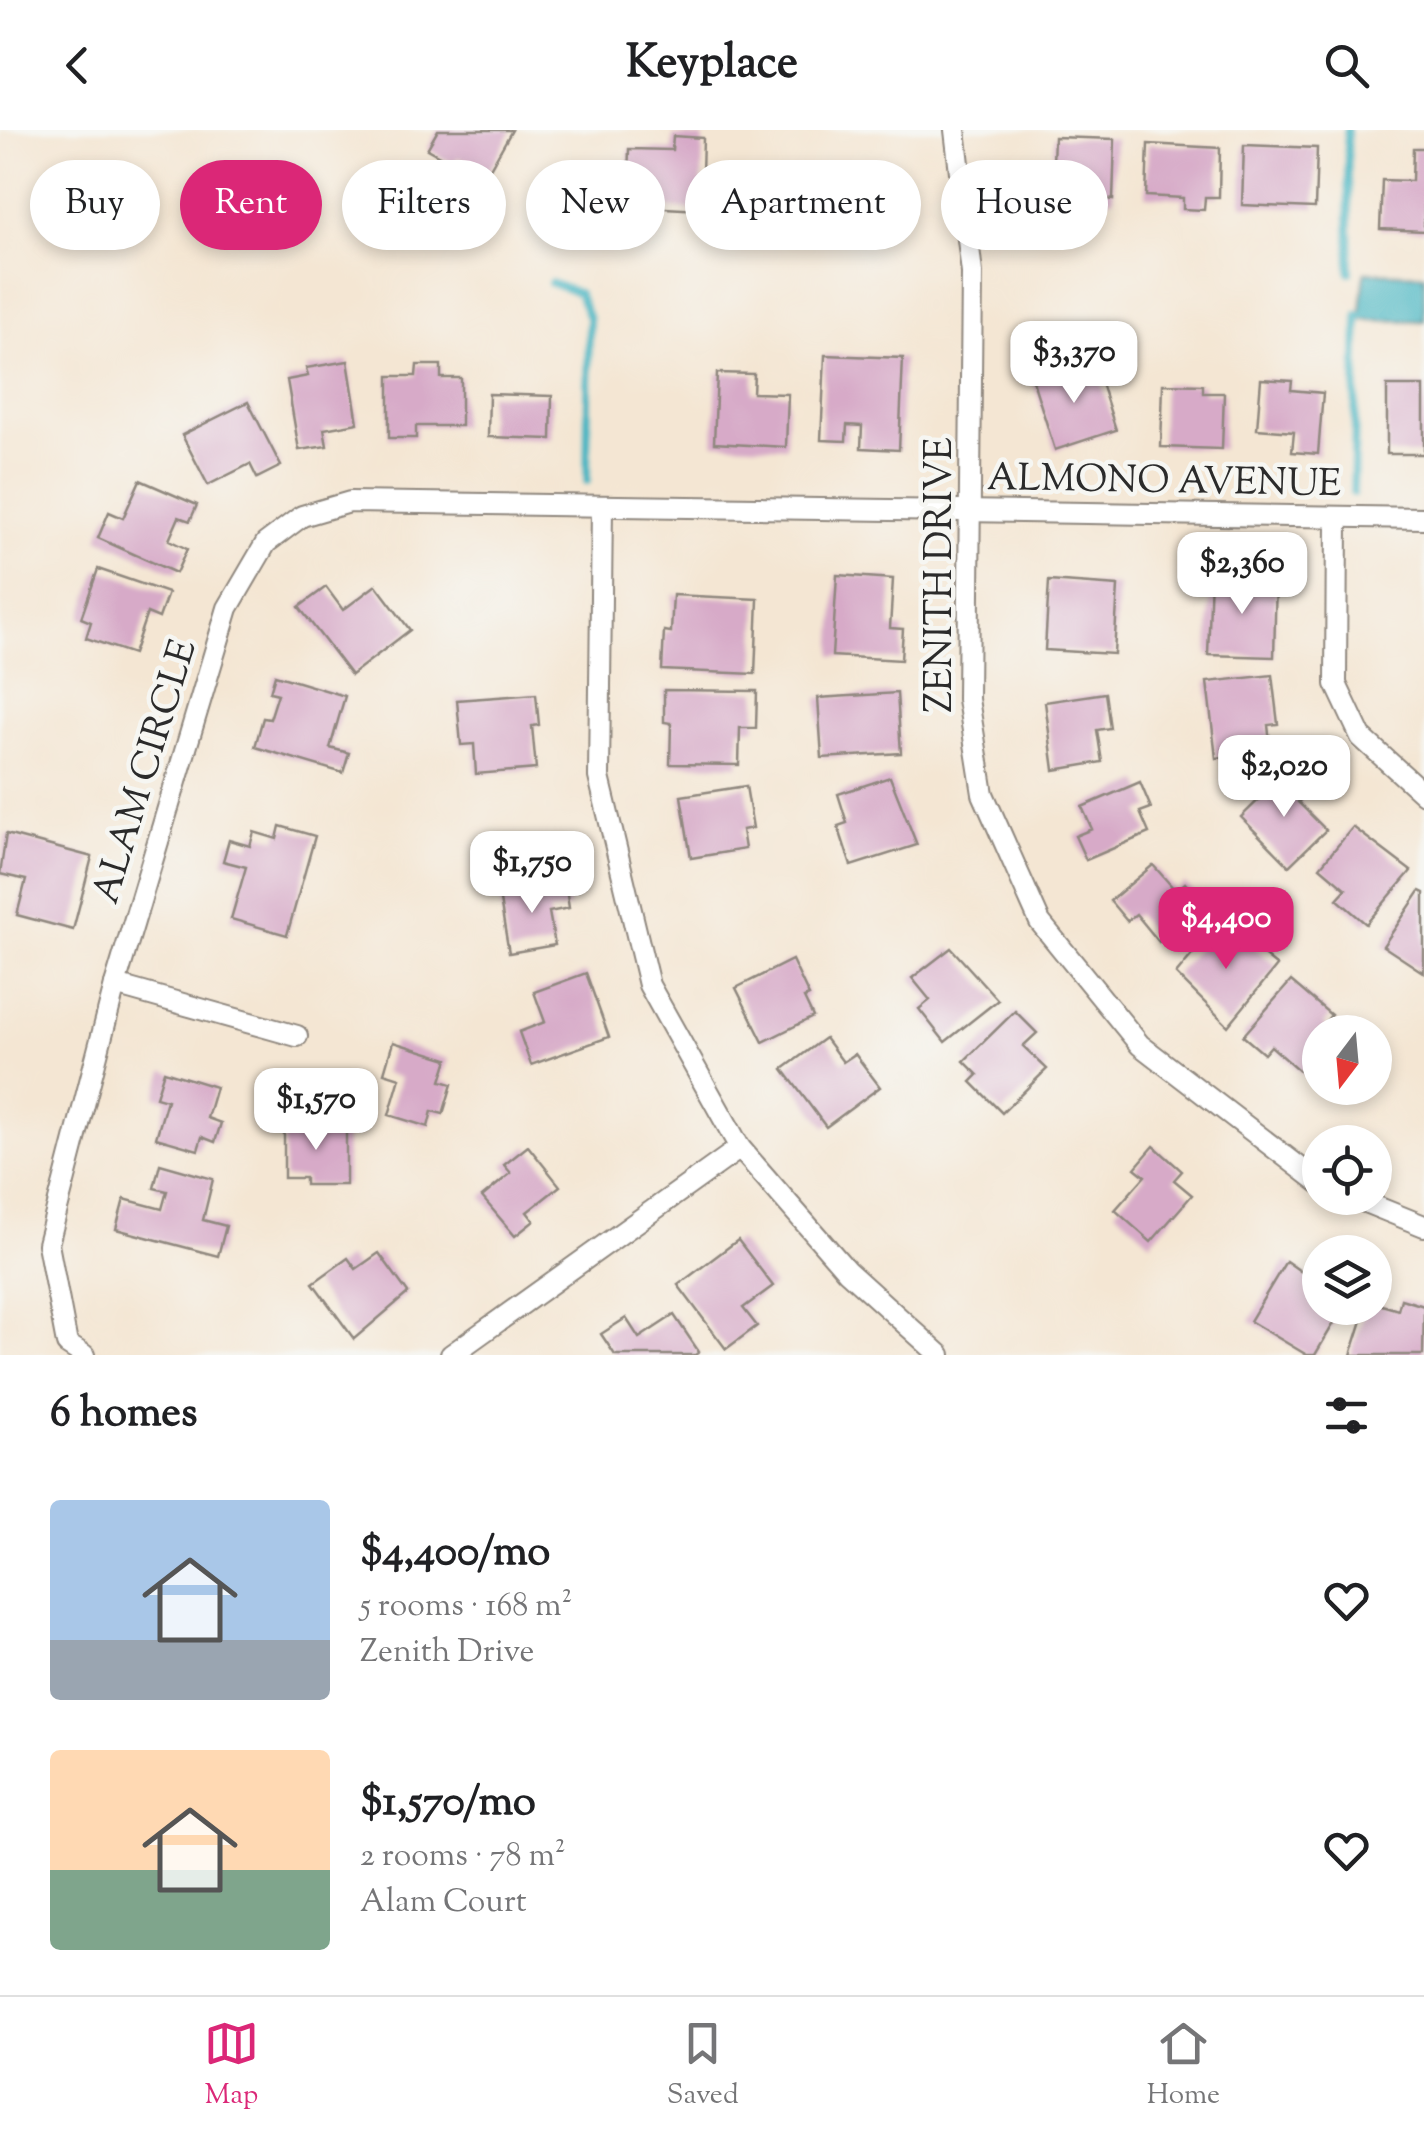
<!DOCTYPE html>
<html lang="en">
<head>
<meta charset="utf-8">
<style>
  :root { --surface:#fff; --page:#f6f6f6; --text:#202124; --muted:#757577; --line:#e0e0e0; --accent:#db2777 }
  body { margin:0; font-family:"Sorts Mill Goudy",serif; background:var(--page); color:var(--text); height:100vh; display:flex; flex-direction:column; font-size:38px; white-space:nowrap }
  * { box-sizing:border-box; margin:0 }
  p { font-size:32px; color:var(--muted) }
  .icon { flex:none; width:55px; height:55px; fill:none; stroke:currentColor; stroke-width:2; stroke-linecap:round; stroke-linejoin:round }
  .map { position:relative; height:1225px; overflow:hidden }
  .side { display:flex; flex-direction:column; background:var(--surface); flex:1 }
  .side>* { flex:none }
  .guide { position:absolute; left:30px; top:30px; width:1365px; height:90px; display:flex; gap:20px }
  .needle { width:65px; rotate:196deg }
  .controls { position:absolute; left:1302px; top:885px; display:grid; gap:20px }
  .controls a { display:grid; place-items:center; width:90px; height:90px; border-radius:50%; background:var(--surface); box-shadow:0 5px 15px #0003; font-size:50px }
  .price { position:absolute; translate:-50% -85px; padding:0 22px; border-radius:20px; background:#fff; color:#222; font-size:32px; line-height:65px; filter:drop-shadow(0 2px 5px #0008) }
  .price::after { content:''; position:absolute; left:50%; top:60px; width:30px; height:22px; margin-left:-15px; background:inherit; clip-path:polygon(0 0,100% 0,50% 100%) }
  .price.selected { background:var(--accent); color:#fff }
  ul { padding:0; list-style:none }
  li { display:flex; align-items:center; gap:30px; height:250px; padding:0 50px }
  li span { display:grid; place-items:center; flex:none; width:280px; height:200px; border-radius:10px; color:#555 }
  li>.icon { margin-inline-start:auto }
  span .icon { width:120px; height:120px; fill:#fffc; stroke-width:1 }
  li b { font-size:42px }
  h2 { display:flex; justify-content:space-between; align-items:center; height:120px; padding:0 50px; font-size:42px }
  .chip { padding:0 35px; border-radius:45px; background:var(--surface); box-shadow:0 5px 15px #0003; font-size:35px; line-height:90px }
  .chip.selected { background:var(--accent); color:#fff }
  header { display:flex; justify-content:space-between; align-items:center; height:130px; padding:0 50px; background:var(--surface); font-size:45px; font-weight:700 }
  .tabs { display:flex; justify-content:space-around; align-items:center; height:140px; border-top:2px solid var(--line); background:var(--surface); font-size:28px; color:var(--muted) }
  .tabs a { display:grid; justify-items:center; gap:5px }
  .tabs .selected { color:var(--accent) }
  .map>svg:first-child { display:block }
  .water { fill:#48b6c2; stroke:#3a7076; stroke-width:2.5 }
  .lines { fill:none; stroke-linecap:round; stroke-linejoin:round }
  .stream { stroke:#48b6c2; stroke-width:8 }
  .building { fill:#d7aac8 }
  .minor-casing { stroke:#90887f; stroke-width:24 }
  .minor { stroke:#fff; stroke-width:20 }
  .labels { text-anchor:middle; stroke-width:9; stroke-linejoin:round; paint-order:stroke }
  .street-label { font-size:38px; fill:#2b2b2b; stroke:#f6f6f2 }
</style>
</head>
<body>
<header><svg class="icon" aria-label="back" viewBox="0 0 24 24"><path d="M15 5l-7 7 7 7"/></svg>Keyplace<svg class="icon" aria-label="search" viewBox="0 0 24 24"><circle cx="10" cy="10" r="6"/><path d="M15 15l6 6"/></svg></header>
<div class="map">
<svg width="1424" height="1225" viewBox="0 0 1424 1225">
  <rect width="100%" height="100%" fill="#f6f6f2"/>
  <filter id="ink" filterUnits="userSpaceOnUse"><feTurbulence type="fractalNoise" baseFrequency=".01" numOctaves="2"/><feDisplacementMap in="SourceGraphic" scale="20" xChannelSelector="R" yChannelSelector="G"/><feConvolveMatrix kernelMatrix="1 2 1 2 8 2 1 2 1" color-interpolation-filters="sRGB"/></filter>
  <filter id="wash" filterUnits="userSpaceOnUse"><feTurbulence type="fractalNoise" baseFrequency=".0048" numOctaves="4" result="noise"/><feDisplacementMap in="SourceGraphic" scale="40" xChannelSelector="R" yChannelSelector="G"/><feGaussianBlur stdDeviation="2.25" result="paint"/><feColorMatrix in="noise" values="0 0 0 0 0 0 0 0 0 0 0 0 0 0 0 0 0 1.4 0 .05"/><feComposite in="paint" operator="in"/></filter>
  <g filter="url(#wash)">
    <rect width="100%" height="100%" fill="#f4e6d3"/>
    <path class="water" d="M1365,142L1424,144V191L1360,190Z"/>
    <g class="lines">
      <g class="stream">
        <path d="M1347,0L1350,142"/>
        <path d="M551,153L578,163L589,188L587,351"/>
        <path d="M1353,363L1358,184"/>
      </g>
    </g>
    <g id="blocks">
      <g class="building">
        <path d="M438,0H512L487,44L458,27L454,34L427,19Z"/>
        <path d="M673,6L703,8L701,80L627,76L629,19L672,20Z"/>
        <path d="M1054,7L1115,9L1113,70L1052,61Z"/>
        <path d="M1148,14L1220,18L1219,67H1205L1204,80L1183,79V68L1146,66Z"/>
        <path d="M1244,15L1317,18L1315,78L1242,75Z"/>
        <path d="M1413,18H1424V101L1380,99L1382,50L1412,51Z"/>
        <path d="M825,225L903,228L899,320L861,318L862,296L847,295L846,311L821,310Z"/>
        <path d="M348,231L358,293L324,299L327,316L299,320L287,250L308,246L306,238Z"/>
        <path d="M1094,231L1116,300L1055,320L1033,251Z"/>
        <path d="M417,235H441V248H461V296H416V308H389V246H416Z"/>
        <path d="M717,243L754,244L753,263L788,264L786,317L714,313Z"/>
        <path d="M1261,249L1292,251L1291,260L1323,263L1318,324L1292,322L1294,302L1257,299Z"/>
        <path d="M1163,254L1203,255V263H1224L1222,319L1161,317Z"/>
        <rect x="1387" y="256" width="37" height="68"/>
        <path d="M489,264L552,266L551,309L488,307Z"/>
        <path d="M248,272L281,336L257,348L250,334L208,355L182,305Z"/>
        <path d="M140,350L197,375L190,391L179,387L169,410L187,419L176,443L98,408L109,382L123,388Z"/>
        <path d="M98,439L168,463L159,488L147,483L133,524L86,508L91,492L81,488Z"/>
        <path d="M837,445L893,449L890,498L903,499L901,530L832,526Z"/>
        <path d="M1211,446L1276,448L1274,527L1208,525Z"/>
        <path d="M1049,451L1118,456L1114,524L1045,520Z"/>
        <path d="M376,455L410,500L351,545L299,477L326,457L343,480Z"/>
        <path d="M673,465L758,469L755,544L662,540L664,501L671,502Z"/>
        <path d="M275,545L345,566L330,618L349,623L343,643L255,617L263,588L270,589L278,564L270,562Z"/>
        <path d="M1272,545L1278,594L1268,595L1271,622L1216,628L1207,552Z"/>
        <path d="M664,560L757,561L756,598H740L739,635L670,634L671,593L664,592Z"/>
        <path d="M897,563L901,623L822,628L818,568Z"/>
        <path d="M1105,563L1110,598L1097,600L1102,632L1054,640L1045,572Z"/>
        <path d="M536,564L539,595L532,596L536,639L476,644L474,614L461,615L457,570Z"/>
        <path d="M1287,642L1308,663L1298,672L1326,700L1289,736L1241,687Z"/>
        <path d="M890,647L917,715L851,736L838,696L847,693L838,664Z"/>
        <path d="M1140,652L1151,678L1140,682L1149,703L1086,730L1075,706L1092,699L1082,677Z"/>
        <path d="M746,656L753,698L742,700L745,719L691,728L681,666Z"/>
        <path d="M280,696L315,706L287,805L231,789L246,737L223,731L229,710L250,716L254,702L277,709Z"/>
        <path d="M1353,697L1411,741L1366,794L1337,769L1346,759L1320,737Z"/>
        <path d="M6,704L92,727L73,800L17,785L26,750L0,744Z"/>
        <path d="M1153,735L1176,761L1185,753L1204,775L1159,812L1136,784L1127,791L1110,771Z"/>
        <path d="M565,752L569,778L549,782L555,815L509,823L499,764Z"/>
        <path d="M1420,761L1424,763V843L1383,816Z"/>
        <path d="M1221,790L1277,836L1228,896L1176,844Z"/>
        <path d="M951,818L998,870L945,912L919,879L930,870L912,848Z"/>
        <path d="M792,830L809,866L804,868L813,887L763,912L736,858Z"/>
        <path d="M586,843L609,907L531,935L519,902L545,892L534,862Z"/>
        <path d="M1291,851L1331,885L1323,895L1332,902H1320V926L1304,945L1271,916L1264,924L1243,906Z"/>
        <path d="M1015,881L1037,903L1023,916L1047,939L1002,983L971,952L978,945L964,931Z"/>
        <path d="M825,908L843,932L855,924L880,957L826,997L783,939Z"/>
        <path d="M393,912L448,929L441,951L452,954L443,984L432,981L428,997L389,985L400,948L384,943Z"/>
        <path d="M164,941L216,957L207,988L221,993L215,1012L202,1007L198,1020L156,1008L167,970L156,967Z"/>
        <path d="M284,993H346V1055H305V1048H284Z"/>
        <path d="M528,1016L560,1056L527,1082L534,1091L515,1106L482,1067L511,1043L504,1035Z"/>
        <path d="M1154,1016L1182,1041L1174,1050L1192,1065L1151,1112L1115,1080L1145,1046L1135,1038Z"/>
        <path d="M160,1034L213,1049L203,1090L226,1096L218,1126L116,1099L124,1069L162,1079L167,1061L154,1058Z"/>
        <path d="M738,1110L773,1156L743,1178L757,1196L726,1219L678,1155Z"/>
        <path d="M379,1123L408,1163L354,1209L313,1153L348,1128L356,1139Z"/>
        <path d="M1286,1131L1320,1155V1178H1343L1315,1225H1307L1250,1191Z"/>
        <path d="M1401,1169L1424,1176L1423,1225H1351L1366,1178H1375V1173L1398,1180Z"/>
        <path d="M674,1185L699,1222L695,1225H615L601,1204L626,1188L639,1208Z"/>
      </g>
    </g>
  </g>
  <g filter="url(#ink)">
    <use href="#blocks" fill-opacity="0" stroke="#90887f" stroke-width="2.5"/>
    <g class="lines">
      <g class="minor-casing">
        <g id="minor">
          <path d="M955,0L972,143L968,569L983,664L1040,792L1140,915L1320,1053"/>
          <path d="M602,376L599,647L649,855L740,1018L847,1141L940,1225"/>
          <path d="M1337,388L1336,554L1361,607L1424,664"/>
          <path d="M115,855L297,906"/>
          <path d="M1355,1068L1424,1096"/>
          <path d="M84,1225L67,1214L48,1114L115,855L228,478L266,413L302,386L350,372L1424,388"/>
          <path d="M451,1225L740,1018"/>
        </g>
      </g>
      <use href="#minor" class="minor"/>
    </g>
  </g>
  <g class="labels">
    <g class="street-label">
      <text transform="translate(1164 349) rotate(1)" y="13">ALMONO AVENUE</text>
      <text transform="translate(938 445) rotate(-90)" y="13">ZENITH DRIVE</text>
      <text transform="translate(143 641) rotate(-73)" y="13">ALAM CIRCLE</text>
    </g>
  </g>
</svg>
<div class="controls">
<a><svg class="needle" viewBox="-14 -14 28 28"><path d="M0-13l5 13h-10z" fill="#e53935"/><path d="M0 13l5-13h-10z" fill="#757577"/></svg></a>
<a><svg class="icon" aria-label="locate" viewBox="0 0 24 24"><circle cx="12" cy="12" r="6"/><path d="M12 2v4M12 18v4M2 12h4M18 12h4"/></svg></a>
<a><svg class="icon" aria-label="layers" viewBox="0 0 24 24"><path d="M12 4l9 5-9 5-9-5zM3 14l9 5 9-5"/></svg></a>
</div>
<b class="price" style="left:1074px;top:276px">$3,370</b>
<b class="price" style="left:1242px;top:487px">$2,360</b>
<b class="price" style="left:1284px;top:690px">$2,020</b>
<b class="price" style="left:532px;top:786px">$1,750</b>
<b class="price selected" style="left:1226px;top:842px">$4,400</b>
<b class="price" style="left:316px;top:1023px">$1,570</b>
<div class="guide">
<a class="chip">Buy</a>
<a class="chip selected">Rent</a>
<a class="chip">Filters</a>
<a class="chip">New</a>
<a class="chip">Apartment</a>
<a class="chip">House</a>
</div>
</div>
<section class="side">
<h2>6 homes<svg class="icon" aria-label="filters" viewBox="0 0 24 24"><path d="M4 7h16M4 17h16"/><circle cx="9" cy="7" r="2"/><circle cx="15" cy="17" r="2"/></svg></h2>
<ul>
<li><span style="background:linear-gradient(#a9c7e8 70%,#9aa5b1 0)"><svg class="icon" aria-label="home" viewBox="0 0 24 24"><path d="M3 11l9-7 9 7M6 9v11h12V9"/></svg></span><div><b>$4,400/mo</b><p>5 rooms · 168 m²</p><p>Zenith Drive</p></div><svg class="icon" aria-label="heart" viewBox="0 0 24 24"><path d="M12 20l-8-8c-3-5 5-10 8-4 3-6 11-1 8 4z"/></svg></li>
<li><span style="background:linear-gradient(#ffd9b3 60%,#7fa58c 0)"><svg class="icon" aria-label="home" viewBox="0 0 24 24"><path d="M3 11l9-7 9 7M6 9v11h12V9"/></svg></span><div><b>$1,570/mo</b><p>2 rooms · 78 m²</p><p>Alam Court</p></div><svg class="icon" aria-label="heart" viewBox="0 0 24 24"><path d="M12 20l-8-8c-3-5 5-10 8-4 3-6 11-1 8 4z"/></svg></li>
</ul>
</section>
<nav class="tabs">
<a class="selected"><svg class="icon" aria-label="map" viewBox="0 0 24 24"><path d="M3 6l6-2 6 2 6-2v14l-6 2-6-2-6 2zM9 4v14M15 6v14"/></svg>Map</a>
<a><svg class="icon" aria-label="saved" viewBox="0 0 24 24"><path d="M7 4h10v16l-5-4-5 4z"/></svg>Saved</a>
<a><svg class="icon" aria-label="home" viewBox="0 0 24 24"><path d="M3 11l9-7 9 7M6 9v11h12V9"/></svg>Home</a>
</nav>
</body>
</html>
